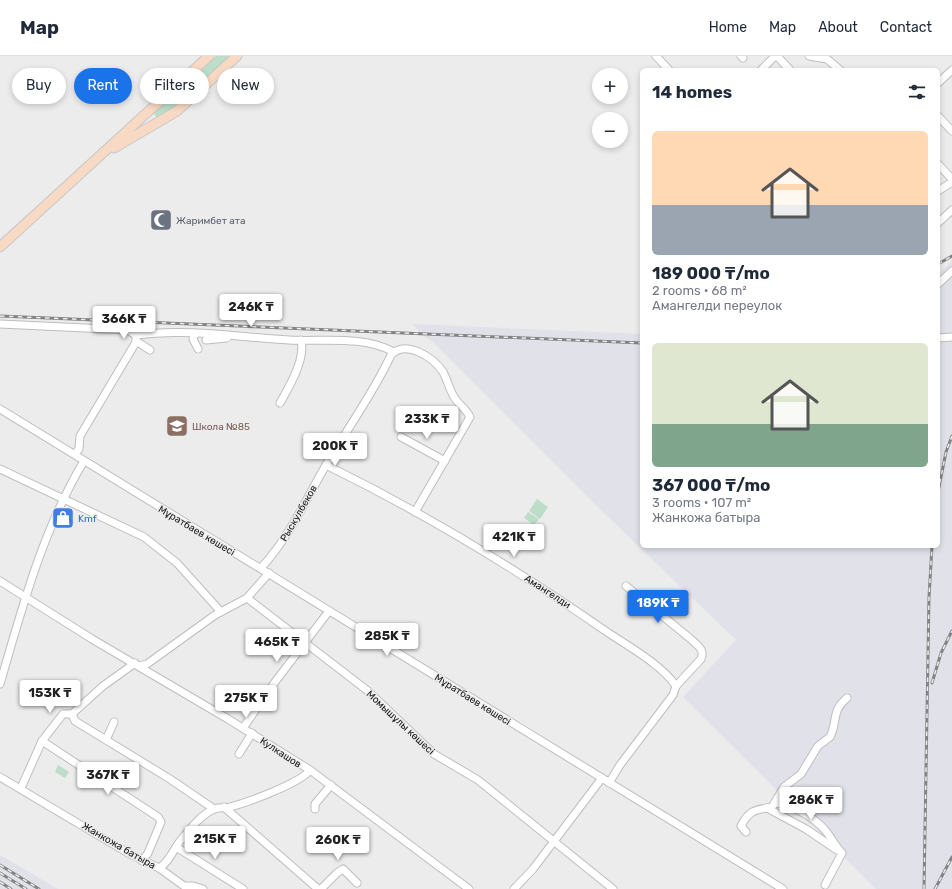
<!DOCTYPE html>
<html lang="en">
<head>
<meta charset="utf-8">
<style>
  :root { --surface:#fff; --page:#f6f6f7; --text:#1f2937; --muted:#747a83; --line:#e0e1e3; --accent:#1a73e8 }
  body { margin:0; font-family:Rubik,sans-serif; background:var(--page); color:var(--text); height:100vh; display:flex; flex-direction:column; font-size:15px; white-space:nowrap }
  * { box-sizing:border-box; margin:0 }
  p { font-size:13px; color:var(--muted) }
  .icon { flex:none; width:22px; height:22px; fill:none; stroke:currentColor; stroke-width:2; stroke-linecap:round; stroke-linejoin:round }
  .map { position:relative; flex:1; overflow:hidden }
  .details { position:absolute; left:640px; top:12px; width:300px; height:480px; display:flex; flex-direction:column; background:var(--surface); border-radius:6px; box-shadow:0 2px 6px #0003 }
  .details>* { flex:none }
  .banner { position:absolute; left:12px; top:12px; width:380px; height:36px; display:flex; gap:8px }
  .buttons { position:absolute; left:592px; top:12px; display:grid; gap:8px }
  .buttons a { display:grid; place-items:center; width:36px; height:36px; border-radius:50%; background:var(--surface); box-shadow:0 2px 6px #0003; font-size:20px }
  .price { position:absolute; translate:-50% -34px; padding:0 9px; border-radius:4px; background:#fff; color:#222; font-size:13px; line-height:26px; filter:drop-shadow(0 1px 2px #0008) }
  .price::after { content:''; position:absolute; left:50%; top:24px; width:12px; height:9px; margin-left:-6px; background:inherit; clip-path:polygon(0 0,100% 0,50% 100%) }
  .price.on { background:var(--accent); color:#fff }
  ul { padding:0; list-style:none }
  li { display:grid; align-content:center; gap:8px; height:212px; padding:0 12px }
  li span { display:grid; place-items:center; height:124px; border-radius:6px; color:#555 }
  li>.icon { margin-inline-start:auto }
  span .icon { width:72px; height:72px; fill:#fffc; stroke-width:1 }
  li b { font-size:17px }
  h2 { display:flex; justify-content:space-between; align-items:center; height:48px; padding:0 12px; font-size:17px }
  .tag { padding:0 14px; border-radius:18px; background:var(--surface); box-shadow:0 2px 6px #0003; font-size:14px; line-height:36px }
  .tag.on { background:var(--accent); color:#fff }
  header { display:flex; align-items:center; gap:24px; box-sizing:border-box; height:56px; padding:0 20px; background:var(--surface); border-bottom:1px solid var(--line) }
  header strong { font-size:19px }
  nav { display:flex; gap:22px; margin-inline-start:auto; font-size:14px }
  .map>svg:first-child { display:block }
  .built { fill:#e1e1ea }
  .green { fill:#bcddc8 }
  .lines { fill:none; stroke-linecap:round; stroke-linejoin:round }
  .minor-casing { stroke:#bebebf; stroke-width:9 }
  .major-casing { stroke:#c8c8c8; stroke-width:11 }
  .minor { stroke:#fff; stroke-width:7 }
  .major { stroke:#f8d9c3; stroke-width:9 }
  .rail-casing { stroke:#838384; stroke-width:3 }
  .rail { stroke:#ececed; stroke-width:1.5; stroke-dasharray:4.5; stroke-linecap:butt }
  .labels { text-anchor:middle; stroke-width:3; stroke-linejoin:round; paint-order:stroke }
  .worship-label { font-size:10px; fill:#5b616d; stroke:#ececed; text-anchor:start }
  .education-label { font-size:10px; fill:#785e54; stroke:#ececed; text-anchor:start }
  .street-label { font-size:10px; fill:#181819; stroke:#ececed }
  .shop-label { font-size:10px; fill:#366cbe; stroke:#ececed; text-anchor:start }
</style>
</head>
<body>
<header>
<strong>Map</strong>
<nav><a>Home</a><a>Map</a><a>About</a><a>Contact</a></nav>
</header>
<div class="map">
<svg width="952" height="833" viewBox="0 0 952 833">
  <rect width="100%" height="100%" fill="#ececed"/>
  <g class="built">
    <path d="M952,205V833H876L683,641L736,584L604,457L433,286L422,279L413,268L642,278V490H938V218Z"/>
    <path d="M0,799L58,833H0Z"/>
  </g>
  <g class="green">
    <path d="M216,0H232L203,25L199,24L197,20L198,17Z"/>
    <path d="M171,40L178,48L177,50L157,62L153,56Z"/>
    <path d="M537,443L548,451L540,463L529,455Z"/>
    <path d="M528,456L539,463L534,469L524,462Z"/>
    <path d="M58,709L69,716L65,722L55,716Z"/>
  </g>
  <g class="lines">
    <g class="minor-casing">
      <g id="minor">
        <path d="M656,0L669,14"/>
        <path d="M741,0L743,2"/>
        <path d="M777,0L790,14"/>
        <path d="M809,0L827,3L840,14"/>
        <path d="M761,14L775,0"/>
        <path d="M938,27L952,14"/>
        <path d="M938,60L952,75"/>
        <path d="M938,108L952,123"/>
        <path d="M938,135L952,126"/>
        <path d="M938,167L952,154"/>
        <path d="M938,228L952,215"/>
        <path d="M0,268L127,274L136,279V286L80,380L79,393L75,398"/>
        <path d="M195,277L193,283L198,293"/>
        <path d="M136,279C187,272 238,281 289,284C323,286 363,279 394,296"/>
        <path d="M938,282L952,281"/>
        <path d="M206,284L227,282"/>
        <path d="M136,285L150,294"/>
        <path d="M280,347C289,331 306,303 301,284"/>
        <path d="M0,353L783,833"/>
        <path d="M401,381L445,405"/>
        <path d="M326,409C424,457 518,514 607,576C628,590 662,609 676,630"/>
        <path d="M0,413L144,481L177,507L221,556"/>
        <path d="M261,512C289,482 305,445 326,409C347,373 373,338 391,299C406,283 434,302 443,316C447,323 449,332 453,339C457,348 466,352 470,361L415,456"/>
        <path d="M0,525L92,583L228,663L310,714L469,833"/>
        <path d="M247,542L368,635L434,698L478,724L613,833"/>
        <path d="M139,610L147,608L215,559L247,542L269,517"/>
        <path d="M0,628C22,552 43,473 84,405"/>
        <path d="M72,658L75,665L170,723L214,753"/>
        <path d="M72,658L103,630L135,607"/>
        <path d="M243,672L275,626L329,555"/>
        <path d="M106,684L114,666"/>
        <path d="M42,685L158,761L161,766L148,797L142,805"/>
        <path d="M239,698L252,677"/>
        <path d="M0,721L128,797L159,812C169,807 174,792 181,784C190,773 200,760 212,754C218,750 224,753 230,751C246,747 301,727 310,714"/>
        <path d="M609,727L620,709L673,639L676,630L701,603C705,594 698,590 692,584L626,530"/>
        <path d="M21,732L42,685L63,658H72"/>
        <path d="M775,747C790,747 816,763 825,774C831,781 835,790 842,797L825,829"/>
        <path d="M224,751L318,833"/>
        <path d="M767,752L806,773L837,794"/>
        <path d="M315,753V748L331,729"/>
        <path d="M746,776L741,770C749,754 755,754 772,751L784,731L801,718L818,690L830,681C838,665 831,655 847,642"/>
        <path d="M176,791L243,833"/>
        <path d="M159,812L184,830H193L203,833"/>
        <path d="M321,833L337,817L343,813L357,827"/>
        <path d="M514,833L533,813L602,722"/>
      </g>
    </g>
    <g class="major-casing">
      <g id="major">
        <path d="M114,92L177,55L237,0"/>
        <path d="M0,191L209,0"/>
      </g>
    </g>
    <use href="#minor" class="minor"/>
    <use href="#major" class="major"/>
    <g class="rail-casing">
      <g id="rail">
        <path d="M938,208L952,200"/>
        <path d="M0,260L642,287"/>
        <path d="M938,436L946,396L952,380"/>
        <path d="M932,627L941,597L952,575"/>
        <path d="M0,809L39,833"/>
        <path d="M0,817L26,833"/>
        <path d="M0,826L11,833"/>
        <path d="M924,833L929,541L932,490"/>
        <path d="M935,833L952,801"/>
      </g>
    </g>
    <use href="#rail" class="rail"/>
  </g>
  <defs>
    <g id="mosque-square" transform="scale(1.15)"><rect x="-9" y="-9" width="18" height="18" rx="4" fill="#6b7280" stroke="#ececed"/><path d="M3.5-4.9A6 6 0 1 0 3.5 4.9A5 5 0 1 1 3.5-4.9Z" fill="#fff"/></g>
    <g id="school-square" transform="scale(1.15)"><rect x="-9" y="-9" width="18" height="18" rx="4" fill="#8d6e63" stroke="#ececed"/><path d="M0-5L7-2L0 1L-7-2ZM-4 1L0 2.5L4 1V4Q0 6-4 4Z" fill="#fff"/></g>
    <g id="shop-square" transform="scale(1.15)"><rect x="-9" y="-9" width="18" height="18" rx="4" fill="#3f7fe0" stroke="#ececed"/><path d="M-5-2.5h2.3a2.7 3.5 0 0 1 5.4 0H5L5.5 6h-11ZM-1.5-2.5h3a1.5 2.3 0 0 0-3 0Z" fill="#fff"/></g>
  </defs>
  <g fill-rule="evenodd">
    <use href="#mosque-square" x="161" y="164"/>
    <use href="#school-square" x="177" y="370"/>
    <use href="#shop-square" x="63" y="462"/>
  </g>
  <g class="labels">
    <g class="worship-label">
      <text x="176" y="168">Жаримбет ата</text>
    </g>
    <g class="education-label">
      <text x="192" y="374">Школа №85</text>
    </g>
    <g class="street-label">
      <text transform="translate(298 457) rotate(-60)" y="4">Рыскулбеков</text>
      <text transform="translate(197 474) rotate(31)" y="4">Мұратбаев көшесі</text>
      <text transform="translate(548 535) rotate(33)" y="4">Амангелди</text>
      <text transform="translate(473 643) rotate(32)" y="4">Мұратбаев көшесі</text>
      <text transform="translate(401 666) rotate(43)" y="4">Момышұлы көшесі</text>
      <text transform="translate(281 696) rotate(33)" y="4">Кулкашов</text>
      <text transform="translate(119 789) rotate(30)" y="4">Жанкожа батыра</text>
    </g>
    <g class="shop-label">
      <text x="78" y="466">Kmf</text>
    </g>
  </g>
</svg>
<div class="buttons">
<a>+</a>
<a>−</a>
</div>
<b class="price" style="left:251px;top:272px">246K ₸</b>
<b class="price" style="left:124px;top:284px">366K ₸</b>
<b class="price" style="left:427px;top:384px">233K ₸</b>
<b class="price" style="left:335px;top:411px">200K ₸</b>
<b class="price" style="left:514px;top:502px">421K ₸</b>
<b class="price on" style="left:658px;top:568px">189K ₸</b>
<b class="price" style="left:387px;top:601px">285K ₸</b>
<b class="price" style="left:277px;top:607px">465K ₸</b>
<b class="price" style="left:50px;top:658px">153K ₸</b>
<b class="price" style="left:246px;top:663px">275K ₸</b>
<b class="price" style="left:108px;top:740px">367K ₸</b>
<b class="price" style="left:811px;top:765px">286K ₸</b>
<b class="price" style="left:215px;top:804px">215K ₸</b>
<b class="price" style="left:338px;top:805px">260K ₸</b>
<div class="banner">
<a class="tag">Buy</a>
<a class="tag on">Rent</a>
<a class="tag">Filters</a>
<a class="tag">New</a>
</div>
<section class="details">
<h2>14 homes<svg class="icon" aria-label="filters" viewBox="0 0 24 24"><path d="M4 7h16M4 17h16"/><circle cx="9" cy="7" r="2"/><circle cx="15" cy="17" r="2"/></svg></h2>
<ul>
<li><span style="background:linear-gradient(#ffd9b3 60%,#9aa5b1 0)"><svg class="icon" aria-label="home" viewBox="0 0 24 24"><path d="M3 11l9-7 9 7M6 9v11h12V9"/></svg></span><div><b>189 000 ₸/mo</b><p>2 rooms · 68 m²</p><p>Амангелди переулок</p></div></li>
<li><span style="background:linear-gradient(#dfe7d0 65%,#7fa58c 0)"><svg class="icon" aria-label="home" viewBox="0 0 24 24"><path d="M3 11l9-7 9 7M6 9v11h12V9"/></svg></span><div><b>367 000 ₸/mo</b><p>3 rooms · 107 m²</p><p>Жанкожа батыра</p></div></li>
</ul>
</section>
</div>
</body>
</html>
